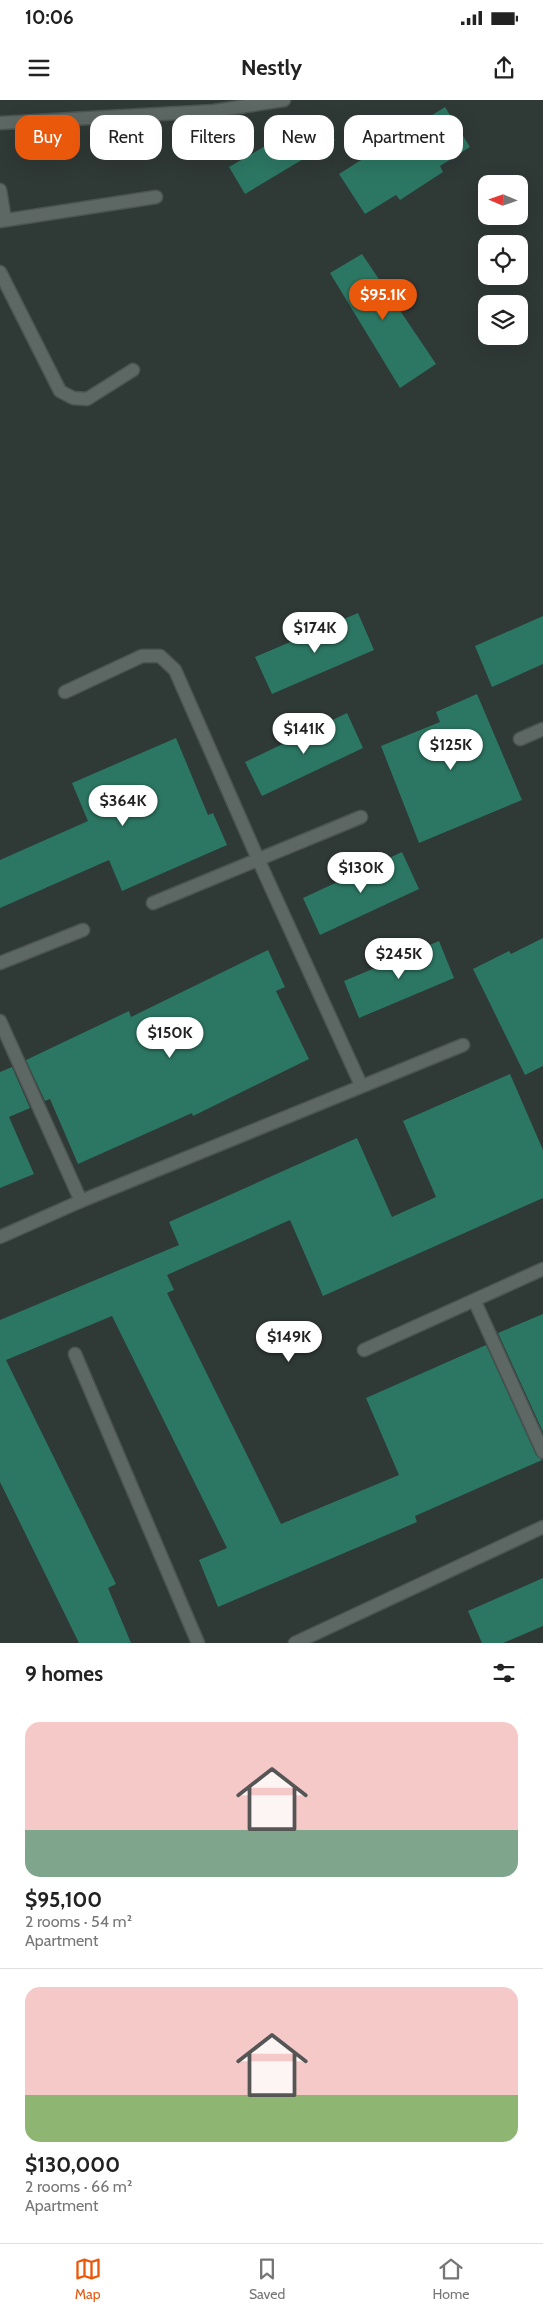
<!DOCTYPE html>
<html lang="en">
<head>
<meta charset="utf-8">
<style>
  :root { --surface:#fff; --page:#f2f2f2; --text:#222; --muted:#767676; --line:#e0e0e0; --accent:#ea580c }
  body { margin:0; font-family:Cabin,sans-serif; background:var(--page); color:var(--text); height:100vh; display:flex; flex-direction:column; font-size:19px; white-space:nowrap }
  * { box-sizing:border-box; margin:0 }
  p { font-size:16px; color:var(--muted) }
  .icon { flex:none; width:28px; height:28px; fill:none; stroke:currentColor; stroke-width:2; stroke-linecap:round; stroke-linejoin:round }
  .map { position:relative; height:1543px; overflow:hidden }
  .side { display:flex; flex-direction:column; background:var(--surface); flex:1 }
  .side>* { flex:none }
  .hud { position:absolute; left:15px; top:15px; width:514px; height:45px; display:flex; gap:10px }
  .needle { width:32px; rotate:272deg }
  .controls { position:absolute; left:478px; top:75px; display:grid; gap:10px }
  .controls a { display:grid; place-items:center; width:50px; height:50px; border-radius:10px; background:var(--surface); box-shadow:0 5px 20px #0002; font-size:25px }
  .price { position:absolute; translate:-50% -42px; padding:0 11px; border-radius:18px; background:#fff; color:#222; font-size:16px; line-height:32px; filter:drop-shadow(0 1px 2px #0008) }
  .price::after { content:''; position:absolute; left:50%; top:30px; width:15px; height:11px; margin-left:-8px; background:inherit; clip-path:polygon(0 0,100% 0,50% 100%) }
  .price.on { background:var(--accent); color:#fff }
  ul { padding:0; list-style:none }
  li { display:grid; align-content:center; gap:10px; height:265px; padding:0 25px }
  li+li { border-top:1px solid var(--line) }
  li span { display:grid; place-items:center; height:155px; border-radius:15px; color:#555 }
  li>.icon { margin-inline-start:auto }
  span .icon { width:90px; height:90px; fill:#fffc; stroke-width:1 }
  li b { font-size:21px }
  h2 { display:flex; justify-content:space-between; align-items:center; height:60px; padding:0 25px; font-size:21px }
  .tag { padding:0 18px; border-radius:15px; background:var(--surface); box-shadow:0 5px 20px #0002; font-size:18px; line-height:45px }
  .tag.on { background:var(--accent); color:#fff }
  .status { display:flex; justify-content:space-between; align-items:center; height:35px; padding:0 25px; background:var(--surface); direction:ltr }
  .status svg { height:14px; fill:currentColor }
  header { display:flex; justify-content:space-between; align-items:center; height:65px; padding:0 25px; background:var(--surface); font-size:22px; font-weight:800 }
  .tabs { display:flex; justify-content:space-around; align-items:center; height:70px; border-top:1px solid var(--line); background:var(--surface); font-size:14px; color:var(--muted) }
  .tabs a { display:grid; justify-items:center; gap:2px }
  .tabs .on { color:var(--accent) }
  .map>svg:first-child { display:block }
  .building { fill:#2c7763 }
  .lines { fill:none; stroke-linecap:round; stroke-linejoin:round }
  .minor-casing { stroke:#4c5451; stroke-width:15 }
  .minor { stroke:#5d6864; stroke-width:12 }
</style>
</head>
<body>
<div class="status"><b>10:06</b><svg viewBox="0 0 49 12"><path d="M0 12V9h3v3zM5 12V6h3v6zM10 12V3h3v9zM15 12V0h3v12zM26 1h20v11H26zM47 4h2v5h-2z"/></svg></div>
<header><svg class="icon" aria-label="menu" viewBox="0 0 24 24"><path d="M4 6h16M4 12h16M4 18h16"/></svg>Nestly<svg class="icon" aria-label="share" viewBox="0 0 24 24"><path d="M12 15V3M7 8l5-5 5 5M5 13v7h14v-7"/></svg></header>
<div class="map">
<svg width="543" height="1543" viewBox="0 0 543 1543">
  <rect width="100%" height="100%" fill="#2f3936"/>
  <g class="building">
    <path d="M445,7L470,47L440,66L443,72L400,100L396,95L365,114L339,74Z"/>
    <path d="M319,15L335,40L245,94L229,67Z"/>
    <path d="M362,154L436,264L400,288L330,173Z"/>
    <path d="M358,513L374,550L272,594L255,557Z"/>
    <path d="M543,516V564L492,587L475,546Z"/>
    <path d="M477,594L522,700L419,743L381,646L440,622L436,612Z"/>
    <path d="M347,613L363,648L262,696L245,662Z"/>
    <path d="M176,638L208,715L213,713L227,745L122,791L109,760L0,808V760L88,721L72,683Z"/>
    <path d="M402,752L419,789L320,835L303,798Z"/>
    <path d="M543,838V966L525,975L473,869L509,851L511,854Z"/>
    <path d="M439,841L454,878L359,918L344,881Z"/>
    <path d="M268,850L285,887L276,891L309,959L193,1016L192,1013L78,1064L50,999L45,1001L26,960L129,911L131,917Z"/>
    <path d="M12,967L30,1008L9,1017L34,1074L0,1088V972Z"/>
    <path d="M510,974L543,1050V1098L323,1196L290,1120L167,1175L174,1190L167,1193L281,1424L399,1375L366,1298L486,1245L536,1355L542,1360L415,1416L417,1422L218,1507L199,1460L227,1448L112,1216L6,1260L116,1484L108,1488L131,1543H79L0,1382V1220L179,1145L169,1122L357,1038L392,1117L436,1097L403,1021Z"/>
    <path d="M543,1214V1332L498,1233Z"/>
    <path d="M543,1478V1526L503,1543H482L468,1511Z"/>
  </g>
  <g class="lines">
    <g class="minor-casing">
      <g id="minor">
        <path d="M0,23L214,11L284,0"/>
        <path d="M0,90L5,120"/>
        <path d="M0,121L156,97"/>
        <path d="M0,172L60,291L73,298L87,299L133,270"/>
        <path d="M65,592L142,556H160L175,570L258,759L361,985"/>
        <path d="M520,639L543,629"/>
        <path d="M153,803L361,717"/>
        <path d="M0,863L83,830"/>
        <path d="M0,921L81,1101"/>
        <path d="M0,1137L81,1101L463,945"/>
        <path d="M475,1202L543,1352"/>
        <path d="M364,1250L543,1169"/>
        <path d="M75,1254L198,1543"/>
        <path d="M295,1543L543,1427"/>
      </g>
    </g>
    <use href="#minor" class="minor"/>
  </g>
</svg>
<div class="controls">
<a><svg class="needle" viewBox="-14 -14 28 28"><path d="M0-13l5 13h-10z" fill="#e53935"/><path d="M0 13l5-13h-10z" fill="#767676"/></svg></a>
<a><svg class="icon" aria-label="locate" viewBox="0 0 24 24"><circle cx="12" cy="12" r="6"/><path d="M12 2v4M12 18v4M2 12h4M18 12h4"/></svg></a>
<a><svg class="icon" aria-label="layers" viewBox="0 0 24 24"><path d="M12 4l9 5-9 5-9-5zM3 14l9 5 9-5"/></svg></a>
</div>
<b class="price on" style="left:383px;top:221px">$95.1K</b>
<b class="price" style="left:315px;top:554px">$174K</b>
<b class="price" style="left:304px;top:655px">$141K</b>
<b class="price" style="left:451px;top:671px">$125K</b>
<b class="price" style="left:123px;top:727px">$364K</b>
<b class="price" style="left:361px;top:794px">$130K</b>
<b class="price" style="left:399px;top:880px">$245K</b>
<b class="price" style="left:170px;top:959px">$150K</b>
<b class="price" style="left:289px;top:1263px">$149K</b>
<div class="hud">
<a class="tag on">Buy</a>
<a class="tag">Rent</a>
<a class="tag">Filters</a>
<a class="tag">New</a>
<a class="tag">Apartment</a>
</div>
</div>
<section class="side">
<h2>9 homes<svg class="icon" aria-label="filters" viewBox="0 0 24 24"><path d="M4 7h16M4 17h16"/><circle cx="9" cy="7" r="2"/><circle cx="15" cy="17" r="2"/></svg></h2>
<ul>
<li><span style="background:linear-gradient(#f6c9c9 70%,#7fa58c 0)"><svg class="icon" aria-label="home" viewBox="0 0 24 24"><path d="M3 11l9-7 9 7M6 9v11h12V9"/></svg></span><div><b>$95,100</b><p>2 rooms · 54 m²</p><p>Apartment</p></div></li>
<li><span style="background:linear-gradient(#f6c9c9 70%,#8fb573 0)"><svg class="icon" aria-label="home" viewBox="0 0 24 24"><path d="M3 11l9-7 9 7M6 9v11h12V9"/></svg></span><div><b>$130,000</b><p>2 rooms · 66 m²</p><p>Apartment</p></div></li>
</ul>
</section>
<nav class="tabs">
<a class="on"><svg class="icon" aria-label="map" viewBox="0 0 24 24"><path d="M3 6l6-2 6 2 6-2v14l-6 2-6-2-6 2zM9 4v14M15 6v14"/></svg>Map</a>
<a><svg class="icon" aria-label="saved" viewBox="0 0 24 24"><path d="M7 4h10v16l-5-4-5 4z"/></svg>Saved</a>
<a><svg class="icon" aria-label="home" viewBox="0 0 24 24"><path d="M3 11l9-7 9 7M6 9v11h12V9"/></svg>Home</a>
</nav>
</body>
</html>
